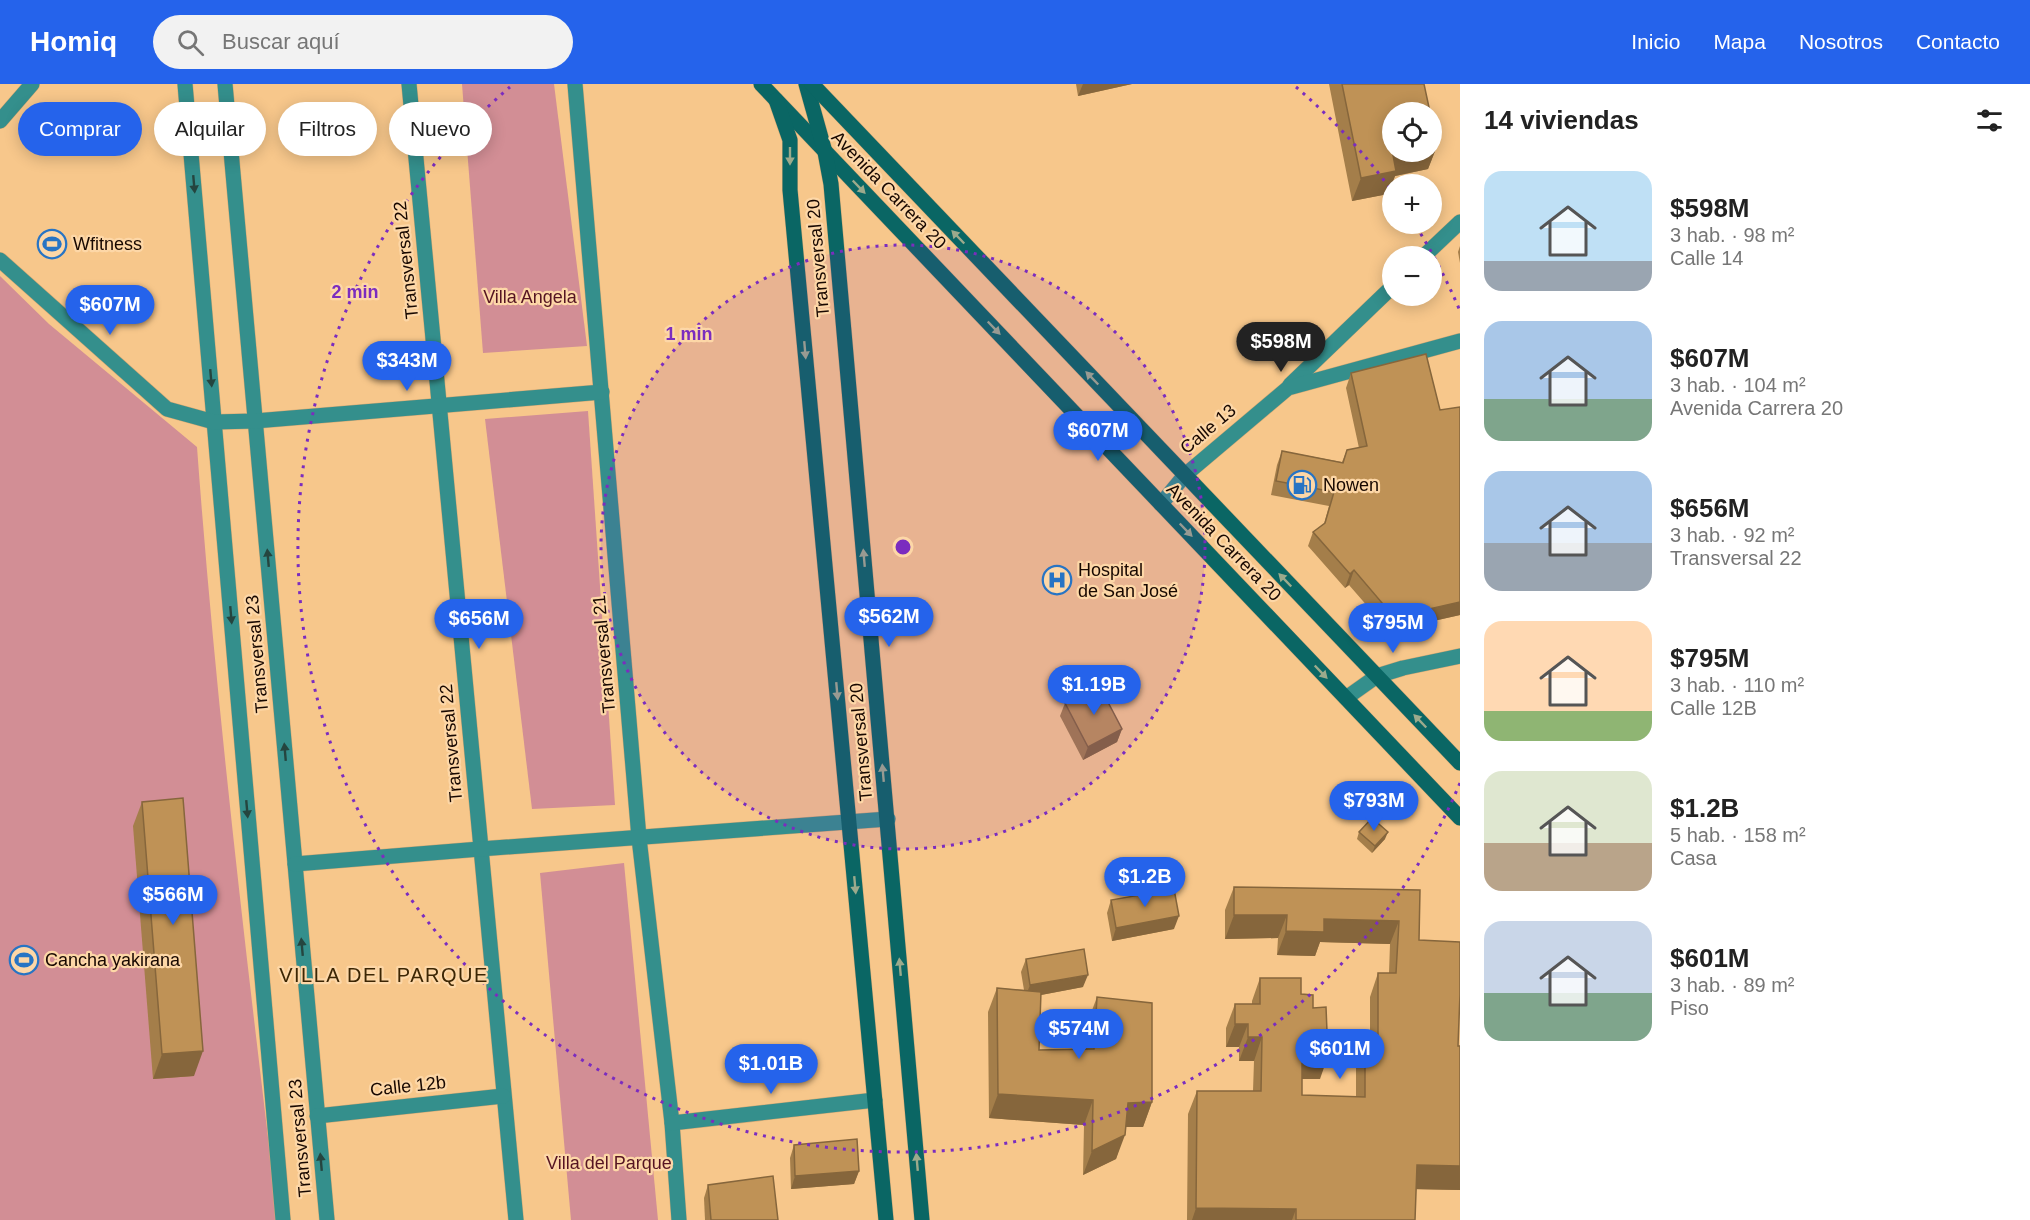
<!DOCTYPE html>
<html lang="es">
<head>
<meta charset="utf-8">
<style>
  :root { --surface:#fff; --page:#f2f2f2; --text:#222; --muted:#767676; --accent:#2563eb }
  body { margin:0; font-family:Helvetica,sans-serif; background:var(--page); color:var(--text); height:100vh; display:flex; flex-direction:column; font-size:22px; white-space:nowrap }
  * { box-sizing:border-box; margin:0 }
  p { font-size:20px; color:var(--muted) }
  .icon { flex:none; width:33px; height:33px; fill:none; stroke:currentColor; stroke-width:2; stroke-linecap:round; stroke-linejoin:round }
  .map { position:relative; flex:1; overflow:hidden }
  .details { display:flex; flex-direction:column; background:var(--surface); width:570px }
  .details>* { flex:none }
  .hud { position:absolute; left:18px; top:18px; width:570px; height:54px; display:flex; gap:12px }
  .controls { position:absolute; left:1382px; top:18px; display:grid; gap:12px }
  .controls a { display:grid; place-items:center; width:60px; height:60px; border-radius:50%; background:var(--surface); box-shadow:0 3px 15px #0003; font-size:30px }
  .price { position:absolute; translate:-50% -51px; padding:0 14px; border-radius:21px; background:var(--accent); color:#fff; font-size:20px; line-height:39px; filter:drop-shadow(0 2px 3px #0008) }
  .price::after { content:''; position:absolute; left:50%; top:36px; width:18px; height:14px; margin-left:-9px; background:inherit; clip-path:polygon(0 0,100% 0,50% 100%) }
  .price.on { background:#222; color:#fff }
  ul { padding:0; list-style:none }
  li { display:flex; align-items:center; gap:18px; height:150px; padding:0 24px }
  li span { display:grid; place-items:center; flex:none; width:168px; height:120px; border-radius:18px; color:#555 }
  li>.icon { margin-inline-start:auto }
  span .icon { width:72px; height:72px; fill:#fffc; stroke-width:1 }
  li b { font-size:26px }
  h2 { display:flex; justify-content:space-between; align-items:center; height:72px; padding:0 24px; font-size:26px }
  .chip { padding:0 21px; border-radius:27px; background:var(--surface); box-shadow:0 3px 15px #0003; font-size:21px; line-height:54px }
  .chip.on { background:var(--accent); color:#fff }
  header { display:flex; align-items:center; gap:36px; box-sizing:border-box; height:84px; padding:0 30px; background:var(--accent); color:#fff }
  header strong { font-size:28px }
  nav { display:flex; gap:33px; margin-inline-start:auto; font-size:21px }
  .search { width:420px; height:54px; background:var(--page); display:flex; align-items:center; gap:15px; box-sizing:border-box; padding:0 21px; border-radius:33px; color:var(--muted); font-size:22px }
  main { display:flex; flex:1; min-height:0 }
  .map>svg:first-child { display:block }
  .green { fill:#d28e95 }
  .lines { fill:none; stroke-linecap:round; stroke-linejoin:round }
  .street-casing { stroke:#d3a875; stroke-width:16 }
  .secondary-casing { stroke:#d3a875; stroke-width:16 }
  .street { stroke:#348f8c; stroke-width:15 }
  .secondary { stroke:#0a6664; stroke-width:15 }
  .wall { fill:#a47e4a }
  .shaded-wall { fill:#86663c }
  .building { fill:#bf9256; stroke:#86663c; stroke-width:1.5 }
  .oneway { fill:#9caa8c }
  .oneway2 { fill:#25453f }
  .ring { fill:none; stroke:#7b2cbf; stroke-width:3; stroke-dasharray:3 6 }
  .labels { text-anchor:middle; stroke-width:4.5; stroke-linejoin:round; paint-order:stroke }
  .street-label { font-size:18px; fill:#180800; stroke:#fdd7a7 }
  .poi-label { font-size:18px; fill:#180800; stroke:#fdd7a7; text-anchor:start }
  .park-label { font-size:18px; fill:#551422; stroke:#fdd7a7 }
  .neighbourhood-label { font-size:20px; letter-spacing:1.5px; fill:#3c2604; stroke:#fdd7a7 }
  .centre { fill:#7b2cbf; stroke:#fdd7a7; stroke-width:3 }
  .ring-label { font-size:18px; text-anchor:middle; font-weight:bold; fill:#7b2cbf; stroke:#fdd7a7; stroke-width:4.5; stroke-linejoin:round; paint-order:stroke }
</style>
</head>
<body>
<header>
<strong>Homiq</strong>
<div class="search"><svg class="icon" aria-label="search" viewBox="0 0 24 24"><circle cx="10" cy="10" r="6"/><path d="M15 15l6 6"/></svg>Buscar aquí</div>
<nav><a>Inicio</a><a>Mapa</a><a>Nosotros</a><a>Contacto</a></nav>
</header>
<main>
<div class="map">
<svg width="1460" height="1136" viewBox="0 0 1460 1136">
  <rect width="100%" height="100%" fill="#f7c78b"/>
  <g class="green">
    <path d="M462,0H554L587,262L483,269Z"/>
    <path d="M0,192L49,240L197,363C216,622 247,879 278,1136H0Z"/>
    <path d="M588,327L615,721L532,725L485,335Z"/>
    <path d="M624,779L658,1136H571L540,789Z"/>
  </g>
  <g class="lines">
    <g class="street-casing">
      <g id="street">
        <path d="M185,0L283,1136"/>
        <path d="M225,0L327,1136"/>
        <path d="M409,0L516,1136"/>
        <path d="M575,0L639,754L672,1039L679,1136"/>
        <path d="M0,37L32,0"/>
        <path d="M1424,172L1460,138"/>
        <path d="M0,176L167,325L214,338L255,337L602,308"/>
        <path d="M1290,301L1392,203"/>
        <path d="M1161,420L1185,391L1288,304L1460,257"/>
        <path d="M1346,614L1377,592L1403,584L1460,572"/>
        <path d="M295,780L480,765L888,735"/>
        <path d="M317,1032L503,1012"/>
        <path d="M672,1039L875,1016"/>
      </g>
    </g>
    <g class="secondary-casing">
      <g id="secondary">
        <path d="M761,0L1460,734"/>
        <path d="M806,0L825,68L831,100L922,1136"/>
        <path d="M812,0L1460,679"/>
        <path d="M776,16L790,56V106L886,1136"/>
      </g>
    </g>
    <use href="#street" class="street"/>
    <use href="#secondary" class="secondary"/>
  </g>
  <g class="wall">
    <path d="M1076,0H1132L1078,12Z"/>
    <path d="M1329,0H1424L1437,62L1428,85L1395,92L1388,110L1352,117Z"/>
    <path d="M1460,162V179L1458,168Z"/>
    <path d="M1351,289L1460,531L1389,547L1349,501L1345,504L1308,462L1313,448L1324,440L1329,422L1271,411L1277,381L1282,367L1342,378L1347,366L1359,364L1346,304Z"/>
    <path d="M1065,619L1122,645L1117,658L1083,676L1060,632Z"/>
    <path d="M142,718L194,992L153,995L133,742Z"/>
    <path d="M1359,748L1385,755L1372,769L1357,755Z"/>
    <path d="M1234,803L1420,806L1419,856L1458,962H1460V1106L1416,1105L1415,1136H1187L1188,1030L1197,1007H1253L1254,977H1239V963H1226V944L1235,920H1252V917L1260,894L1301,910L1313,924L1320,995H1302V1011L1356,1013V980L1365,957H1370V913L1378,889H1389L1390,860L1320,858L1315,872L1277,871L1278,854L1225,855V826Z"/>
    <path d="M1111,816L1174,845L1112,857L1107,829Z"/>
    <path d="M1026,875L1083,903L1041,911L1039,966L1086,965L1088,937L1097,913L1152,1018L1143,1043H1126L1116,1075L1083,1091L1084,1041L989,1034L988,928L997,904L1024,906L1021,888Z"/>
    <path d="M794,1061L859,1087L854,1100L791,1105L790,1074Z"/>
    <path d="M708,1101L778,1136H705L704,1114Z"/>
  </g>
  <g class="shaded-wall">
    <path d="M1083,0H1132L1078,12Z"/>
    <path d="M1437,62L1428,85L1395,92L1388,110L1352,117L1361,94L1393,71L1410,68H1431V63Z"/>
    <path d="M1354,486L1349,501L1345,504L1350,490Z"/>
    <path d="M1460,518V531L1389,547L1394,533Z"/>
    <path d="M1122,645L1117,658L1083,676L1088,663Z"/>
    <path d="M1388,748L1385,755L1372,769L1375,762Z"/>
    <path d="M1234,831H1287L1278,854L1225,855Z"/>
    <path d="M1179,832L1174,845L1112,857L1116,844Z"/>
    <path d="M1324,835L1399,837L1390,860L1320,858L1315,872L1277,871L1286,847Z"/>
    <path d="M1088,891L1083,903L1025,914L1030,901Z"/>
    <path d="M1235,940H1248L1239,963H1226Z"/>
    <path d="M1248,953H1262L1254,977H1239Z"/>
    <path d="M203,967L194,992L153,995L162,970Z"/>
    <path d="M1302,972H1328L1320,995H1294Z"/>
    <path d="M998,1010L1093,1016L1084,1041L989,1034Z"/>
    <path d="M1152,1018L1143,1043H1119L1128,1019Z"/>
    <path d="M1125,1051L1116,1075L1083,1091L1092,1067Z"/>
    <path d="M1417,1081L1460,1082V1106L1408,1105Z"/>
    <path d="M859,1087L854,1100L791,1105L795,1092Z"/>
    <path d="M1196,1124L1296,1125L1292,1136H1192Z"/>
  </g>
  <g class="building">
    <path d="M1342,0H1424L1430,28H1392V68H1410L1393,71L1396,87L1361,94Z"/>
    <path d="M1431,35L1437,62L1431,63Z"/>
    <path d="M1426,270L1440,326L1460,323V518L1394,533L1354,486L1350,490L1313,448L1325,439L1334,408L1276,397L1282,367L1343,379L1347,366L1367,362L1351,289Z"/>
    <path d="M1099,601L1122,645L1088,663L1065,619Z"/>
    <path d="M183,714L203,967L162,970L142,718Z"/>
    <path d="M1372,734L1388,748L1375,762L1359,748Z"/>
    <path d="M1234,803L1420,806L1419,856L1460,858V910L1458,962H1460V1082L1417,1081L1415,1136H1296V1125L1196,1124L1197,1007H1261L1262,953H1248V940H1235V920H1260V894H1301V910L1313,911V924L1326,923L1328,972H1302V1011L1365,1013V957H1378V889H1396L1399,837L1324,835V848L1286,847L1287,831H1234Z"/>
    <path d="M1174,805L1179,832L1116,844L1111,816Z"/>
    <path d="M1084,865L1088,891L1030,901L1026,875Z"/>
    <path d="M997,904L1041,908L1039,966L1094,965L1097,913L1152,919V1018L1128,1019L1125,1051L1092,1067L1093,1016L998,1010Z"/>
    <path d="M857,1055L859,1087L795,1092L794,1061Z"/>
    <path d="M773,1092L778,1136H711L708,1101Z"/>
  </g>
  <defs><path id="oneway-solid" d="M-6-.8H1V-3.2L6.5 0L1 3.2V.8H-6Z" transform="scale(1.5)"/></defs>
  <g class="oneway">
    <use href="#oneway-solid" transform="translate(790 72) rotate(90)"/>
    <use href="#oneway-solid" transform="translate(859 103) rotate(46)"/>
    <use href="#oneway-solid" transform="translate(958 153) rotate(-134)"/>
    <use href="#oneway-solid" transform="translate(994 244) rotate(46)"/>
    <use href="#oneway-solid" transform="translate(805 266) rotate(85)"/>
    <use href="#oneway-solid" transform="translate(1092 294) rotate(-134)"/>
    <use href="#oneway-solid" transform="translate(1186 446) rotate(46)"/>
    <use href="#oneway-solid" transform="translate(864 474) rotate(-95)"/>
    <use href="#oneway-solid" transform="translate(1285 496) rotate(-134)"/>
    <use href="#oneway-solid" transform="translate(1321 588) rotate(46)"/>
    <use href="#oneway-solid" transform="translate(837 607) rotate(85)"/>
    <use href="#oneway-solid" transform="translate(1420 637) rotate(-134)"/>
    <use href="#oneway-solid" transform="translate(883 689) rotate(-95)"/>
    <use href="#oneway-solid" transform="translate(855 801) rotate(85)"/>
    <use href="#oneway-solid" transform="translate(900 883) rotate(-95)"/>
    <use href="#oneway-solid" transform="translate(917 1078) rotate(-95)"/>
  </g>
  <g class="oneway2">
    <use href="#oneway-solid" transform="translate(194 100) rotate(85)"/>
    <use href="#oneway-solid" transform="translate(211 294) rotate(85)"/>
    <use href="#oneway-solid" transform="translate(268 474) rotate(-95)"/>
    <use href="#oneway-solid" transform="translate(231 531) rotate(85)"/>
    <use href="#oneway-solid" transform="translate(285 668) rotate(-95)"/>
    <use href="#oneway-solid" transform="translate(247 725) rotate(85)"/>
    <use href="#oneway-solid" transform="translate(302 863) rotate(-95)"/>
    <use href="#oneway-solid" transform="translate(321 1078) rotate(-95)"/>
  </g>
  <circle cx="903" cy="463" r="302" fill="#7b2cbf" fill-opacity=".12"/>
  <g class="ring">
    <circle cx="903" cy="463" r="302"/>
    <path d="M1460 699A605 605 0 1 1 510 3M1296 3A605 605 0 0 1 1389 103M1416 142A605 605 0 0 1 1460 227"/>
  </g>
  <defs>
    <g id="stadium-ring" transform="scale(1.5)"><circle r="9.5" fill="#fdd7a7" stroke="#2774c4" stroke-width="1.5"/><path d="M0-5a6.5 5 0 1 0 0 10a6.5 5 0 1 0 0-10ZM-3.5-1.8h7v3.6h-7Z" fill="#2774c4"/></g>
    <g id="fuel-ring" transform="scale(1.5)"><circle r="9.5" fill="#fdd7a7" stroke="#2774c4" stroke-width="1.5"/><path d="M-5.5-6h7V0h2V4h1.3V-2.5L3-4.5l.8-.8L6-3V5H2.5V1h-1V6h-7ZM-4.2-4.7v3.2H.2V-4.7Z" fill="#2774c4"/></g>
    <g id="hospital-ring" transform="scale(1.5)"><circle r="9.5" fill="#fdd7a7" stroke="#2774c4" stroke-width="1.5"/><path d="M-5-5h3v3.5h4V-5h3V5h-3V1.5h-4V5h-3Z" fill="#2774c4"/></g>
  </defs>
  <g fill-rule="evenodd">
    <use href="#stadium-ring" x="52" y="160"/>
    <use href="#fuel-ring" x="1302" y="401"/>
    <use href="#hospital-ring" x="1057" y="496"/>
    <use href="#stadium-ring" x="24" y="876"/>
  </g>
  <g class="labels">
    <g class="street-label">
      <text transform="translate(889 106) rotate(46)" y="6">Avenida Carrera 20</text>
      <text transform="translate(818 174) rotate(-95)" y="6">Transversal 20</text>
      <text transform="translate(406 176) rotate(-96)" y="6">Transversal 22</text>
      <text transform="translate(1208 345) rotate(-40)" y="6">Calle 13</text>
      <text transform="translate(1224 458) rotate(46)" y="6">Avenida Carrera 20</text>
      <text transform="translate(257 570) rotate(-95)" y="6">Transversal 23</text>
      <text transform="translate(604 570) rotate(-95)" y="6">Transversal 21</text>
      <text transform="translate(861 658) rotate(-95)" y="6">Transversal 20</text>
      <text transform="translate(451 659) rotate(-95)" y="6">Transversal 22</text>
      <text transform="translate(408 1002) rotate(-6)" y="6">Calle 12b</text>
      <text transform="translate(300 1054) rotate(-95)" y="6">Transversal 23</text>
    </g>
    <g class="poi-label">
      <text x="73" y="166">Wfitness</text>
      <text x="1323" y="407">Nowen</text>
      <text x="1078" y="492">Hospital<tspan x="1078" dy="21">de San José</tspan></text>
      <text x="45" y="882">Cancha yakirana</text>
    </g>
    <g class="park-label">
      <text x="530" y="219">Villa Angela</text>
      <text x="609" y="1085">Villa del Parque</text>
    </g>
    <g class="neighbourhood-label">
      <text x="384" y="898">VILLA DEL PARQUE</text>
    </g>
  </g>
  <circle cx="903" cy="463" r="9" class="centre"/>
  <g class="ring-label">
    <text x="355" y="214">2 min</text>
    <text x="689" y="256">1 min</text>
  </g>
</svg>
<div class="controls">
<a><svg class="icon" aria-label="locate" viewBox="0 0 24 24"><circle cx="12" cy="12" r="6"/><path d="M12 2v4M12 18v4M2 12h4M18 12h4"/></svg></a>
<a>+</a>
<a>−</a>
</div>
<b class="price" style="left:110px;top:252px">$607M</b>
<b class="price on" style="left:1281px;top:289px">$598M</b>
<b class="price" style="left:407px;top:308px">$343M</b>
<b class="price" style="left:1098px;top:378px">$607M</b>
<b class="price" style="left:889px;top:564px">$562M</b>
<b class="price" style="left:479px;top:566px">$656M</b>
<b class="price" style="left:1393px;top:570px">$795M</b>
<b class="price" style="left:1094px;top:632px">$1.19B</b>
<b class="price" style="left:1374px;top:748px">$793M</b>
<b class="price" style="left:1145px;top:824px">$1.2B</b>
<b class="price" style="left:173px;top:842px">$566M</b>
<b class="price" style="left:1079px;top:976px">$574M</b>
<b class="price" style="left:1340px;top:996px">$601M</b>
<b class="price" style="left:771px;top:1011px">$1.01B</b>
<div class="hud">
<a class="chip on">Comprar</a>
<a class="chip">Alquilar</a>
<a class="chip">Filtros</a>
<a class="chip">Nuevo</a>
</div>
</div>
<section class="details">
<h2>14 viviendas<svg class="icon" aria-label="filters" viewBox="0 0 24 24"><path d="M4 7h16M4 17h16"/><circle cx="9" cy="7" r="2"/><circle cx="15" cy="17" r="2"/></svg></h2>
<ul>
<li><span style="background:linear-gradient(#bfe0f5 75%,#9aa5b1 0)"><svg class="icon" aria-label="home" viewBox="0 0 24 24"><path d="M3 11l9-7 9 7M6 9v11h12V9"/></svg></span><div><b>$598M</b><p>3 hab. · 98 m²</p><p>Calle 14</p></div></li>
<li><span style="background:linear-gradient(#a9c7e8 65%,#7fa58c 0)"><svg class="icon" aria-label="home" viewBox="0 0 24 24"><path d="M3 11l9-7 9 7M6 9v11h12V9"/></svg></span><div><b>$607M</b><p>3 hab. · 104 m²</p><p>Avenida Carrera 20</p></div></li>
<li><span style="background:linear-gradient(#a9c7e8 60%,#9aa5b1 0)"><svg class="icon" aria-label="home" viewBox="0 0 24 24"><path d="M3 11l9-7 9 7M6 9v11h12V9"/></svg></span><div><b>$656M</b><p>3 hab. · 92 m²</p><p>Transversal 22</p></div></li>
<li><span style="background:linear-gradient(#ffd9b3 75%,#8fb573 0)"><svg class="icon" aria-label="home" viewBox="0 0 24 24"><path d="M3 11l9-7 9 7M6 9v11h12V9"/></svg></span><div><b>$795M</b><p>3 hab. · 110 m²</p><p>Calle 12B</p></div></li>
<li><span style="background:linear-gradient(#dfe7d0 60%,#b9a48a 0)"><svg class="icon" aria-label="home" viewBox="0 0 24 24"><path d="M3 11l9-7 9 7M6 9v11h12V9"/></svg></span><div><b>$1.2B</b><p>5 hab. · 158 m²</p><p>Casa</p></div></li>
<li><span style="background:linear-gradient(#c9d6e8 60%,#7fa58c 0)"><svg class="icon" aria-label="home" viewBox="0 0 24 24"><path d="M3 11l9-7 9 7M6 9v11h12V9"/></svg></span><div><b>$601M</b><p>3 hab. · 89 m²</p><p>Piso</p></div></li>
</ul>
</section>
</main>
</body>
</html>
